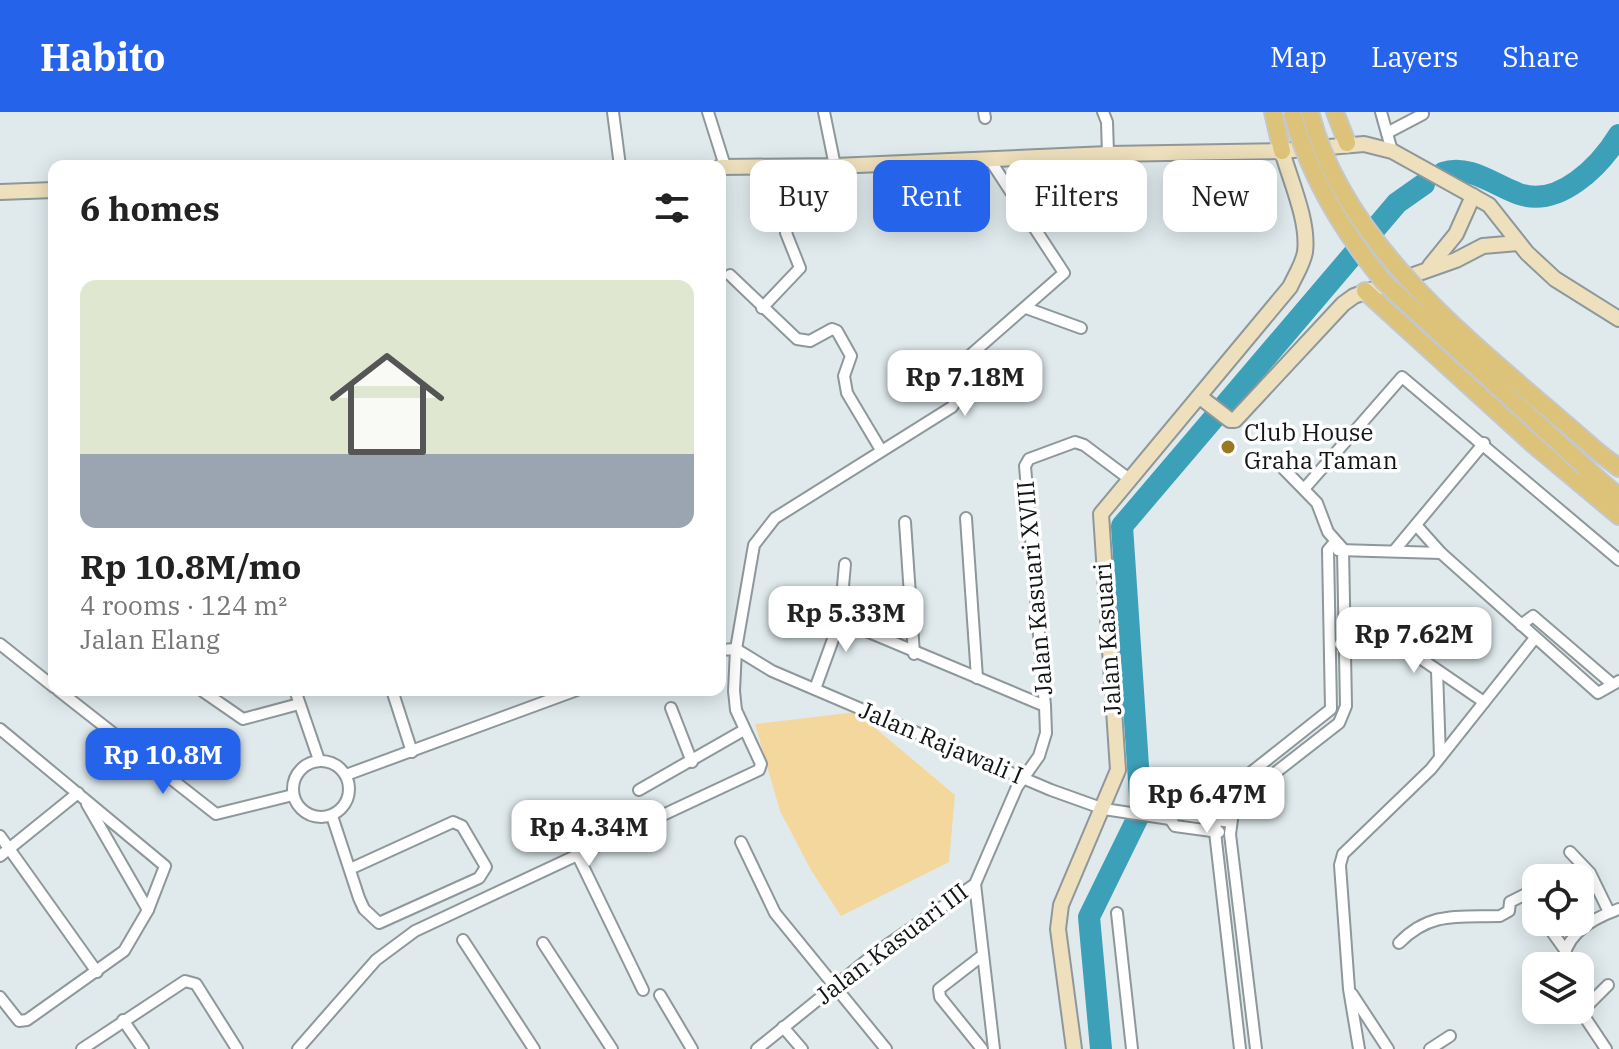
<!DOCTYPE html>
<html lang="en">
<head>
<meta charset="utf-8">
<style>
  :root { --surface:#fff; --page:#f6f6f6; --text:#222; --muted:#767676; --accent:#2563eb }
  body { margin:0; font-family:"IBM Plex Serif",serif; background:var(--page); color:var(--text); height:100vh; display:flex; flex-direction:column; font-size:30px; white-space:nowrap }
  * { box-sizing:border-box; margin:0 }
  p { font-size:26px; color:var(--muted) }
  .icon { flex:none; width:44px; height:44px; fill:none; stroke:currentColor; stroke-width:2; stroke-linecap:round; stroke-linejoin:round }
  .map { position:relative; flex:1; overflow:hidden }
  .sheet { position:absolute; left:48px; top:48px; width:678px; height:536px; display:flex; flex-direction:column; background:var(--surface); border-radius:16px; box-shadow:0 4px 20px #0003 }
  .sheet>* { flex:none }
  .top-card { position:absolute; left:750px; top:48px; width:748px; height:72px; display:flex; gap:16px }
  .controls { position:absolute; left:1522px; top:752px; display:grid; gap:16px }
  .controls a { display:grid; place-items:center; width:72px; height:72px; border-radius:16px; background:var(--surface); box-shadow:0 4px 20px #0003; font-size:40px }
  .price { position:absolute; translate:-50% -68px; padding:0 18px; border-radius:16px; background:#fff; color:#222; font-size:26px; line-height:52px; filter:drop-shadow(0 2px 4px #0008) }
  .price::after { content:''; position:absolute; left:50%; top:48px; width:24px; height:18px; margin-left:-12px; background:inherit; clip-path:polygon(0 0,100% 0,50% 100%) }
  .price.on { background:var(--accent); color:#fff }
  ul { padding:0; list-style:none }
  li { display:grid; align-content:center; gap:16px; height:424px; padding:0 32px }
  li span { display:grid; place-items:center; height:248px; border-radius:16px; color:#555 }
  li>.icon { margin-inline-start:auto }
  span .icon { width:144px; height:144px; fill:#fffc; stroke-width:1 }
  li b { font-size:34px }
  h2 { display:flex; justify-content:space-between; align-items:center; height:96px; padding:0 32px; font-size:34px }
  .chip { padding:0 28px; border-radius:16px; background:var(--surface); box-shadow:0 4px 20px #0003; font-size:28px; line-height:72px }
  .chip.on { background:var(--accent); color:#fff }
  header { display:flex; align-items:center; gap:48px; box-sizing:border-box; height:112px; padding:0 40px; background:var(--accent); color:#fff }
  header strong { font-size:38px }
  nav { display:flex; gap:44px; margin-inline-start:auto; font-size:28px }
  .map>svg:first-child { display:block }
  .green { fill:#f3d79c }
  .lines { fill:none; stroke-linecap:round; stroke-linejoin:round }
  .river { stroke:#3ca0b8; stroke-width:22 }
  .street-casing { stroke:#8e979a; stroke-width:14 }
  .secondary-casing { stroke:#8e979a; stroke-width:18 }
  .primary-casing { stroke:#c6c7c7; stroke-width:20 }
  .street { stroke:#fff; stroke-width:10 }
  .secondary { stroke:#eee0bc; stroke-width:14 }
  .primary { stroke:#ddc279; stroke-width:16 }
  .primary-bridge-casing { stroke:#c6c7c7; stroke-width:20; stroke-linecap:butt }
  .primary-bridge { stroke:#ddc279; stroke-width:16 }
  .poi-dot { fill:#9a7722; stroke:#fff; stroke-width:3 }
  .labels { text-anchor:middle; stroke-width:7; stroke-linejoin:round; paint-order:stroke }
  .poi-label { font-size:24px; fill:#121516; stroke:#fff; text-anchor:start }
  .street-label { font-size:24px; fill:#121516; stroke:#fff }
</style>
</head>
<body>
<header>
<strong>Habito</strong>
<nav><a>Map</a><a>Layers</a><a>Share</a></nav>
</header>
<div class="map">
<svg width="1619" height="937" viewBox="0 0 1619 937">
  <rect width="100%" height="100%" fill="#e0eaed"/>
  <path class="green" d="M856,600L955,683L949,750L841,804L811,758L780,699L755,612Z"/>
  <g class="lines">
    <g class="river">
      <path d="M1443,61C1469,52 1494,73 1519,82C1559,96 1600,54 1619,23"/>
      <path d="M1101,937L1089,805L1141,699L1122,414L1397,91L1424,72"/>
    </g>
    <g class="street-casing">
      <g id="street">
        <path d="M613,0L620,54"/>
        <path d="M708,0L725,54"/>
        <path d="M824,0L835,54"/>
        <path d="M984,0L985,6"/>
        <path d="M1103,0L1107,10L1108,42"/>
        <path d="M1381,0L1392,39"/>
        <path d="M1387,21L1423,2"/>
        <path d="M730,163L797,227L810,229L832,217L837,219L851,244L844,264L847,281L881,338"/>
        <path d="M762,196L800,156L786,121L791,107L787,55"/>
        <path d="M1026,196L1081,216"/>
        <path d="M1304,377L1402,265L1619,448"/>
        <path d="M966,406L977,566"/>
        <path d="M905,410L914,542"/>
        <path d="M1416,413L1441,441L1598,581L1619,569"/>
        <path d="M1338,438L1441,441"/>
        <path d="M1394,439L1484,331"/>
        <path d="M782,489L840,508L1045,594"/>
        <path d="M1521,513L1533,504L1611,571"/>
        <path d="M0,532L54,575"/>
        <path d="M1340,532L1401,533L1484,590"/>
        <path d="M720,538L736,537L772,559L1051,678L1104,697L1170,707L1177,702L1231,710"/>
        <path d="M1437,559L1440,645"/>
        <path d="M815,577L840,508L845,452"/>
        <path d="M58,578L216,702L293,683"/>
        <path d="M201,578L243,607L299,592"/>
        <path d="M295,578L319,648"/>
        <path d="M392,578L412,640"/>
        <path d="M671,596L692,650"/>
        <path d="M0,617L165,754L148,798L124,839L27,908L19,909L0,885"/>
        <circle cx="321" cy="677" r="28"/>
        <path d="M346,663L577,578"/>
        <path d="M639,678L744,618"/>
        <path d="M87,692L148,798"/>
        <path d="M332,704L359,786L364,797L379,811L479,766L486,755L462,714L453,710L350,757"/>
        <path d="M1170,707L1175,714L1219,720"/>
        <path d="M0,724L97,860"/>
        <path d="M741,730L775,801L886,937"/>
        <path d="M1570,740L1590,761L1609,800"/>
        <path d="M577,742L643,878"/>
        <path d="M0,744L78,681"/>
        <path d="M975,772L994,937"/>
        <path d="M1117,801L1132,937"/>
        <path d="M1545,810L1565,838"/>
        <path d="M463,828L534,937"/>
        <path d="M543,831L612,937"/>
        <path d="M1399,831C1430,799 1459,805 1500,804L1509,799L1510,790L1524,783L1536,796"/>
        <path d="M1563,854C1563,823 1593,806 1619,797"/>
        <path d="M1352,882L1388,937"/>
        <path d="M660,883L692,937"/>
        <path d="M1580,898L1606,937"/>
        <path d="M1581,900L1608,873"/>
        <path d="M123,908L143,937"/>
        <path d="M783,915L802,937"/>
        <path d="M82,937L185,869L196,872L237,937"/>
        <path d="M298,937L376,848L415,819L759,658L761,652L736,598L734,579L736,537L754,433L775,406L952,295C963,281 956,262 967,246L1064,161L990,48"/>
        <path d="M757,937L877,840L975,772L1017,675L1039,644L1046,621L1045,594L1025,354L1029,347L1075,330L1084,333L1128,366"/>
        <path d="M982,937L940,885L939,877L983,843"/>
        <path d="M1240,937L1215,720L1218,692L1225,681L1331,597L1328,438L1335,430"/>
        <path d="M1256,937L1230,722L1233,700L1239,689L1339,611L1346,594L1343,437L1328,420L1317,391L1277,350"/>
        <path d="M1359,937L1349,877L1340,753L1343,742L1431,657L1535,526"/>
        <path d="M1430,937L1450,924"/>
      </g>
    </g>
    <g class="secondary-casing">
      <g id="secondary">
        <path d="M720,55L835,54L1108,42L1282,39L1364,32L1392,39L1489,93L1527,141L1555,167L1619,207"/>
        <path d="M0,80L54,78"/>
        <path d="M1430,154L1456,122L1473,84"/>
        <path d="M1200,285L1230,308H1235L1343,192L1354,184L1456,148L1483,134L1518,131"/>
        <path d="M1074,937L1058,817L1061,793L1118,658L1101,402L1290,175C1295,164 1303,152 1305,140C1309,109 1290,68 1282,39"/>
      </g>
    </g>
    <g class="primary-casing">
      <g id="primary">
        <path d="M1273,0L1282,39"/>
        <path d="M1335,0L1347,31"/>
        <path d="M1365,179L1533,332L1619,404"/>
        <path d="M1598,340L1619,356"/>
        <path d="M1585,355L1619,385"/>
      </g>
    </g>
    <use href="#street" class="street"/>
    <use href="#secondary" class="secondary"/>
    <use href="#primary" class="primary"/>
    <g class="primary-bridge-casing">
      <g id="primary-bridge">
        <path d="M1292,0C1308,62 1344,121 1384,170L1585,355"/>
        <path d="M1310,0C1346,143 1493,246 1598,340"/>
      </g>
    </g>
    <use href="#primary-bridge" class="primary-bridge"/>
  </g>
  <circle class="poi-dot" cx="1228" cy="335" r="8"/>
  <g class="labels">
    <g class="poi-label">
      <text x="1244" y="329">Club House<tspan x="1244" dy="28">Graha Taman</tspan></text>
    </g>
    <g class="street-label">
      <text transform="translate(1035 476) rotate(-95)" y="8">Jalan Kasuari XVIII</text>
      <text transform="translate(1108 527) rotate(-94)" y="8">Jalan Kasuari</text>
      <text transform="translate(941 631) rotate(23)" y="8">Jalan Rajawali I</text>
      <text transform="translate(892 832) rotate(-37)" y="8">Jalan Kasuari III</text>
    </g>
  </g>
</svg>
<div class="controls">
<a><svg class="icon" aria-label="locate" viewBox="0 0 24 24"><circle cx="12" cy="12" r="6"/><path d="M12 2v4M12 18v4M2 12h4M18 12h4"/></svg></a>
<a><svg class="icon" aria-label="layers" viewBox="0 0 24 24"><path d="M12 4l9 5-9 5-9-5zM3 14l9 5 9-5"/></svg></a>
</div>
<b class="price" style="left:965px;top:306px">Rp 7.18M</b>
<b class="price" style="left:846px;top:542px">Rp 5.33M</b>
<b class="price" style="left:1414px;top:563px">Rp 7.62M</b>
<b class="price on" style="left:163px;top:684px">Rp 10.8M</b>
<b class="price" style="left:1207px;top:723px">Rp 6.47M</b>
<b class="price" style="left:589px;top:756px">Rp 4.34M</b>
<div class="top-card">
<a class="chip">Buy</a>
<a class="chip on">Rent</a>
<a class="chip">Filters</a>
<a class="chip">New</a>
</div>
<section class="sheet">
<h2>6 homes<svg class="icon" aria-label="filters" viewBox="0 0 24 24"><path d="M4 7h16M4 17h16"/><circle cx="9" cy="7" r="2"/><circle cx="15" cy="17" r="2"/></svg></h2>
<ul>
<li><span style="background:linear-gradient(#dfe7d0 70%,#9aa5b1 0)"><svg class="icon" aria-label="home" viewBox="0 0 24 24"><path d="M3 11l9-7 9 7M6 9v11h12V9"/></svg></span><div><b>Rp 10.8M/mo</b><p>4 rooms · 124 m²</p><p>Jalan Elang</p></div></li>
</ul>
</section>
</div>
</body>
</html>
